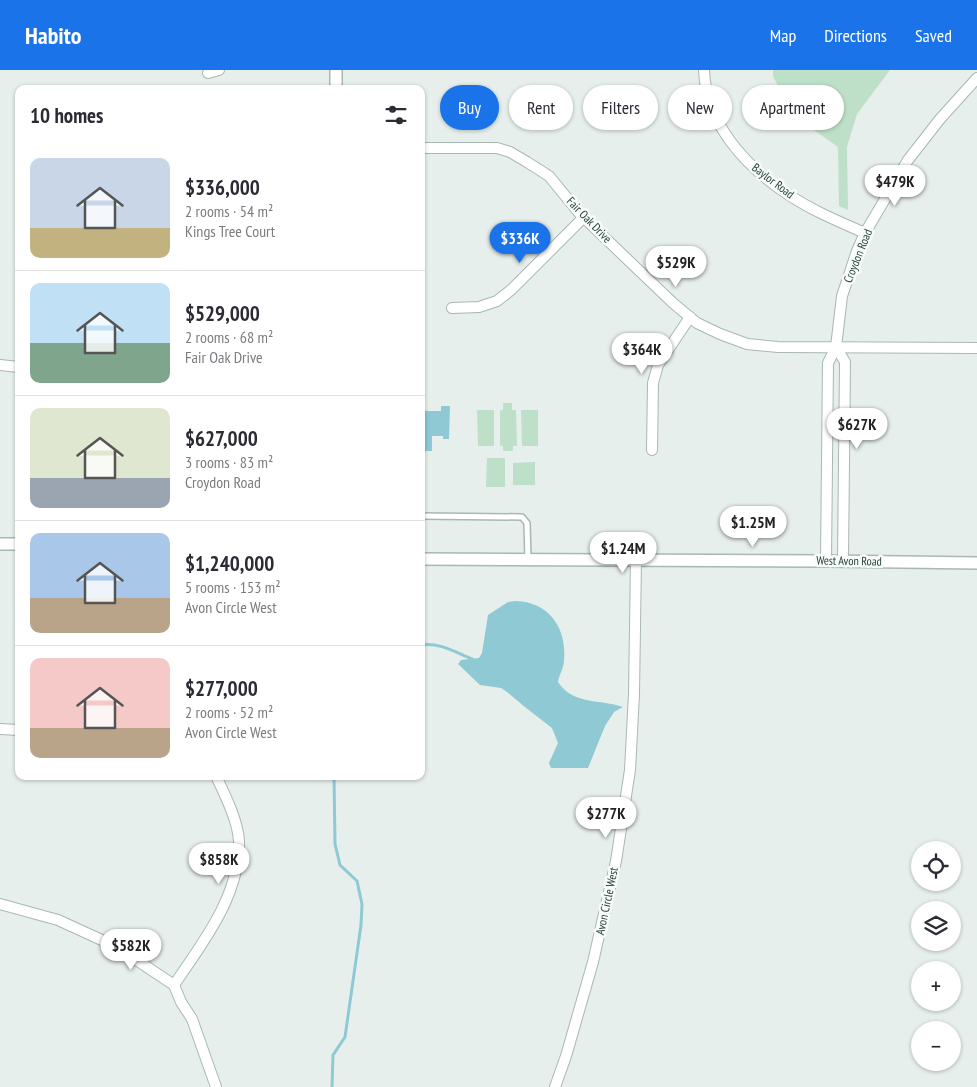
<!DOCTYPE html>
<html lang="en">
<head>
<meta charset="utf-8">
<style>
  :root { --surface:#fff; --page:#f2f2f3; --text:#2b2b33; --muted:#7c7c81; --line:#e1e1e2; --accent:#1a73e8 }
  body { margin:0; font-family:"PT Sans Narrow",sans-serif; background:var(--page); color:var(--text); height:100vh; display:flex; flex-direction:column; font-size:19px; white-space:nowrap }
  * { box-sizing:border-box; margin:0 }
  p { font-size:16px; color:var(--muted) }
  .icon { flex:none; width:28px; height:28px; fill:none; stroke:currentColor; stroke-width:2; stroke-linecap:round; stroke-linejoin:round }
  .map { position:relative; flex:1; overflow:hidden }
  .details { position:absolute; left:15px; top:15px; width:410px; height:695px; display:flex; flex-direction:column; background:var(--surface); border-radius:10px; box-shadow:0 1px 4px #0004 }
  .details>* { flex:none }
  .top-card { position:absolute; left:440px; top:15px; width:461px; height:45px; display:flex; gap:10px }
  .tools { position:absolute; left:911px; top:771px; display:grid; gap:10px }
  .tools a { display:grid; place-items:center; width:50px; height:50px; border-radius:50%; background:var(--surface); box-shadow:0 1px 4px #0004; font-size:25px }
  .price { position:absolute; translate:-50% -42px; padding:0 11px; border-radius:18px; background:#fff; color:#222; font-size:16px; line-height:32px; filter:drop-shadow(0 1px 2px #0008) }
  .price::after { content:''; position:absolute; left:50%; top:30px; width:15px; height:11px; margin-left:-8px; background:inherit; clip-path:polygon(0 0,100% 0,50% 100%) }
  .price.selected { background:var(--accent); color:#fff }
  ul { padding:0; list-style:none }
  li { display:flex; align-items:center; gap:15px; height:125px; padding:0 15px }
  li+li { border-top:1px solid var(--line) }
  li span { display:grid; place-items:center; flex:none; width:140px; height:100px; border-radius:10px; color:#555 }
  li>.icon { margin-inline-start:auto }
  span .icon { width:60px; height:60px; fill:#fffc; stroke-width:1 }
  li b { font-size:21px }
  h2 { display:flex; justify-content:space-between; align-items:center; height:60px; padding:0 15px; font-size:21px }
  .pill { padding:0 18px; border-radius:22px; background:var(--surface); box-shadow:0 1px 4px #0004; font-size:18px; line-height:45px }
  .pill.selected { background:var(--accent); color:#fff }
  header { display:flex; align-items:center; gap:30px; box-sizing:border-box; height:70px; padding:0 25px; background:var(--accent); color:#fff }
  header strong { font-size:24px }
  nav { display:flex; gap:28px; margin-inline-start:auto; font-size:18px }
  .map>svg:first-child { display:block }
  .green { fill:#bfe0c8 }
  .water { fill:#8ec9d4 }
  .lines { fill:none; stroke-linecap:round; stroke-linejoin:round }
  .stream { stroke:#8ec9d4; stroke-width:3 }
  .service-casing { stroke:#a8b8b2; stroke-width:8 }
  .minor-casing { stroke:#a8b8b2; stroke-width:12 }
  .tertiary-casing { stroke:#a8b8b2; stroke-width:14 }
  .service { stroke:#fff; stroke-width:5 }
  .minor { stroke:#fff; stroke-width:10 }
  .tertiary { stroke:#fff; stroke-width:11 }
  .labels { text-anchor:middle; stroke-width:5; stroke-linejoin:round; paint-order:stroke }
  .street-label { font-size:12px; fill:#24423a; stroke:#f7fbf9 }
</style>
</head>
<body>
<header>
<strong>Habito</strong>
<nav><a>Map</a><a>Directions</a><a>Saved</a></nav>
</header>
<div class="map">
<svg width="977" height="1017" viewBox="0 0 977 1017">
  <rect width="100%" height="100%" fill="#e6efeb"/>
  <g class="green">
    <path d="M773,0H890L857,44L847,77L848,140L839,136L838,77L814,60L788,36L773,6Z"/>
    <path d="M503,333H512V340H516L517,376H513V381H503V376H500V340H503Z"/>
    <path d="M477,340H494V376H478Z"/>
    <path d="M521,340H538V376H522Z"/>
    <path d="M487,388H505V417H486Z"/>
    <path d="M535,392V415H513V393Z"/>
  </g>
  <g class="water">
    <path d="M441,336H450L449,369H443V366H432V381H421V341H441Z"/>
    <path d="M516,531C549,532 567,558 564,590C564,598 559,605 558,612C573,635 600,629 623,637L614,642L605,656L588,698H551L549,693L558,673L552,658L525,637L507,622L501,618L480,615L458,594L461,590L479,588L482,583L488,545L508,532Z"/>
  </g>
  <g class="lines">
    <g class="stream">
      <path d="M421,575C439,572 455,582 472,589"/>
      <path d="M332,1017L333,985L345,967L361,855L362,834L357,811L340,795L335,774L334,706"/>
    </g>
    <g class="service-casing">
      <path id="service" d="M421,446L522,447L527,453L528,490"/>
    </g>
    <g class="minor-casing">
      <g id="minor">
        <path d="M704,0C706,54 746,97 789,125C813,141 840,152 865,163"/>
        <path d="M208,3L219,0"/>
        <path d="M421,78H497L510,82L527,92L549,106L580,144L673,233L697,253L720,264L747,274L778,277L977,278"/>
        <path d="M452,238L479,237L497,231L511,220L584,147"/>
        <path d="M836,277L845,292L843,491"/>
        <path d="M0,295L19,297"/>
        <path d="M652,380L653,313L658,295L690,247"/>
        <path d="M826,491L828,293L836,277L842,226L857,181L865,163L908,90L940,49L977,8"/>
        <path d="M0,659L19,660"/>
        <path d="M0,834L58,850L117,877L174,915L181,932L192,949L216,1017"/>
        <path d="M174,915C203,872 240,826 239,771C238,751 225,725 216,706"/>
        <path d="M555,1017L566,986L593,892L616,791L630,700L634,624L636,490"/>
      </g>
    </g>
    <g class="tertiary-casing">
      <g id="tertiary">
        <path d="M336,0V19"/>
        <path d="M0,474H19"/>
        <path d="M421,489L826,491L977,493"/>
      </g>
    </g>
    <use href="#service" class="service"/>
    <use href="#minor" class="minor"/>
    <use href="#tertiary" class="tertiary"/>
  </g>
  <g class="labels">
    <g class="street-label">
      <text transform="translate(773 111) rotate(37)" y="4">Baylor Road</text>
      <text transform="translate(589 150) rotate(46)" y="4">Fair Oak Drive</text>
      <text transform="translate(858 186) rotate(-68)" y="4">Croydon Road</text>
      <text transform="translate(849 491) rotate(1)" y="4">West Avon Road</text>
      <text transform="translate(607 831) rotate(-78)" y="4">Avon Circle West</text>
    </g>
  </g>
</svg>
<div class="tools">
<a><svg class="icon" aria-label="locate" viewBox="0 0 24 24"><circle cx="12" cy="12" r="6"/><path d="M12 2v4M12 18v4M2 12h4M18 12h4"/></svg></a>
<a><svg class="icon" aria-label="layers" viewBox="0 0 24 24"><path d="M12 4l9 5-9 5-9-5zM3 14l9 5 9-5"/></svg></a>
<a>+</a>
<a>−</a>
</div>
<b class="price" style="left:895px;top:137px">$479K</b>
<b class="price selected" style="left:520px;top:194px">$336K</b>
<b class="price" style="left:676px;top:218px">$529K</b>
<b class="price" style="left:642px;top:305px">$364K</b>
<b class="price" style="left:857px;top:380px">$627K</b>
<b class="price" style="left:753px;top:478px">$1.25M</b>
<b class="price" style="left:623px;top:504px">$1.24M</b>
<b class="price" style="left:606px;top:769px">$277K</b>
<b class="price" style="left:219px;top:815px">$858K</b>
<b class="price" style="left:131px;top:901px">$582K</b>
<div class="top-card">
<a class="pill selected">Buy</a>
<a class="pill">Rent</a>
<a class="pill">Filters</a>
<a class="pill">New</a>
<a class="pill">Apartment</a>
</div>
<section class="details">
<h2>10 homes<svg class="icon" aria-label="filters" viewBox="0 0 24 24"><path d="M4 7h16M4 17h16"/><circle cx="9" cy="7" r="2"/><circle cx="15" cy="17" r="2"/></svg></h2>
<ul>
<li><span style="background:linear-gradient(#c9d6e8 70%,#c2b280 0)"><svg class="icon" aria-label="home" viewBox="0 0 24 24"><path d="M3 11l9-7 9 7M6 9v11h12V9"/></svg></span><div><b>$336,000</b><p>2 rooms · 54 m²</p><p>Kings Tree Court</p></div></li>
<li><span style="background:linear-gradient(#bfe0f5 60%,#7fa58c 0)"><svg class="icon" aria-label="home" viewBox="0 0 24 24"><path d="M3 11l9-7 9 7M6 9v11h12V9"/></svg></span><div><b>$529,000</b><p>2 rooms · 68 m²</p><p>Fair Oak Drive</p></div></li>
<li><span style="background:linear-gradient(#dfe7d0 70%,#9aa5b1 0)"><svg class="icon" aria-label="home" viewBox="0 0 24 24"><path d="M3 11l9-7 9 7M6 9v11h12V9"/></svg></span><div><b>$627,000</b><p>3 rooms · 83 m²</p><p>Croydon Road</p></div></li>
<li><span style="background:linear-gradient(#a9c7e8 65%,#b9a48a 0)"><svg class="icon" aria-label="home" viewBox="0 0 24 24"><path d="M3 11l9-7 9 7M6 9v11h12V9"/></svg></span><div><b>$1,240,000</b><p>5 rooms · 153 m²</p><p>Avon Circle West</p></div></li>
<li><span style="background:linear-gradient(#f6c9c9 70%,#b9a48a 0)"><svg class="icon" aria-label="home" viewBox="0 0 24 24"><path d="M3 11l9-7 9 7M6 9v11h12V9"/></svg></span><div><b>$277,000</b><p>2 rooms · 52 m²</p><p>Avon Circle West</p></div></li>
</ul>
</section>
</div>
</body>
</html>
